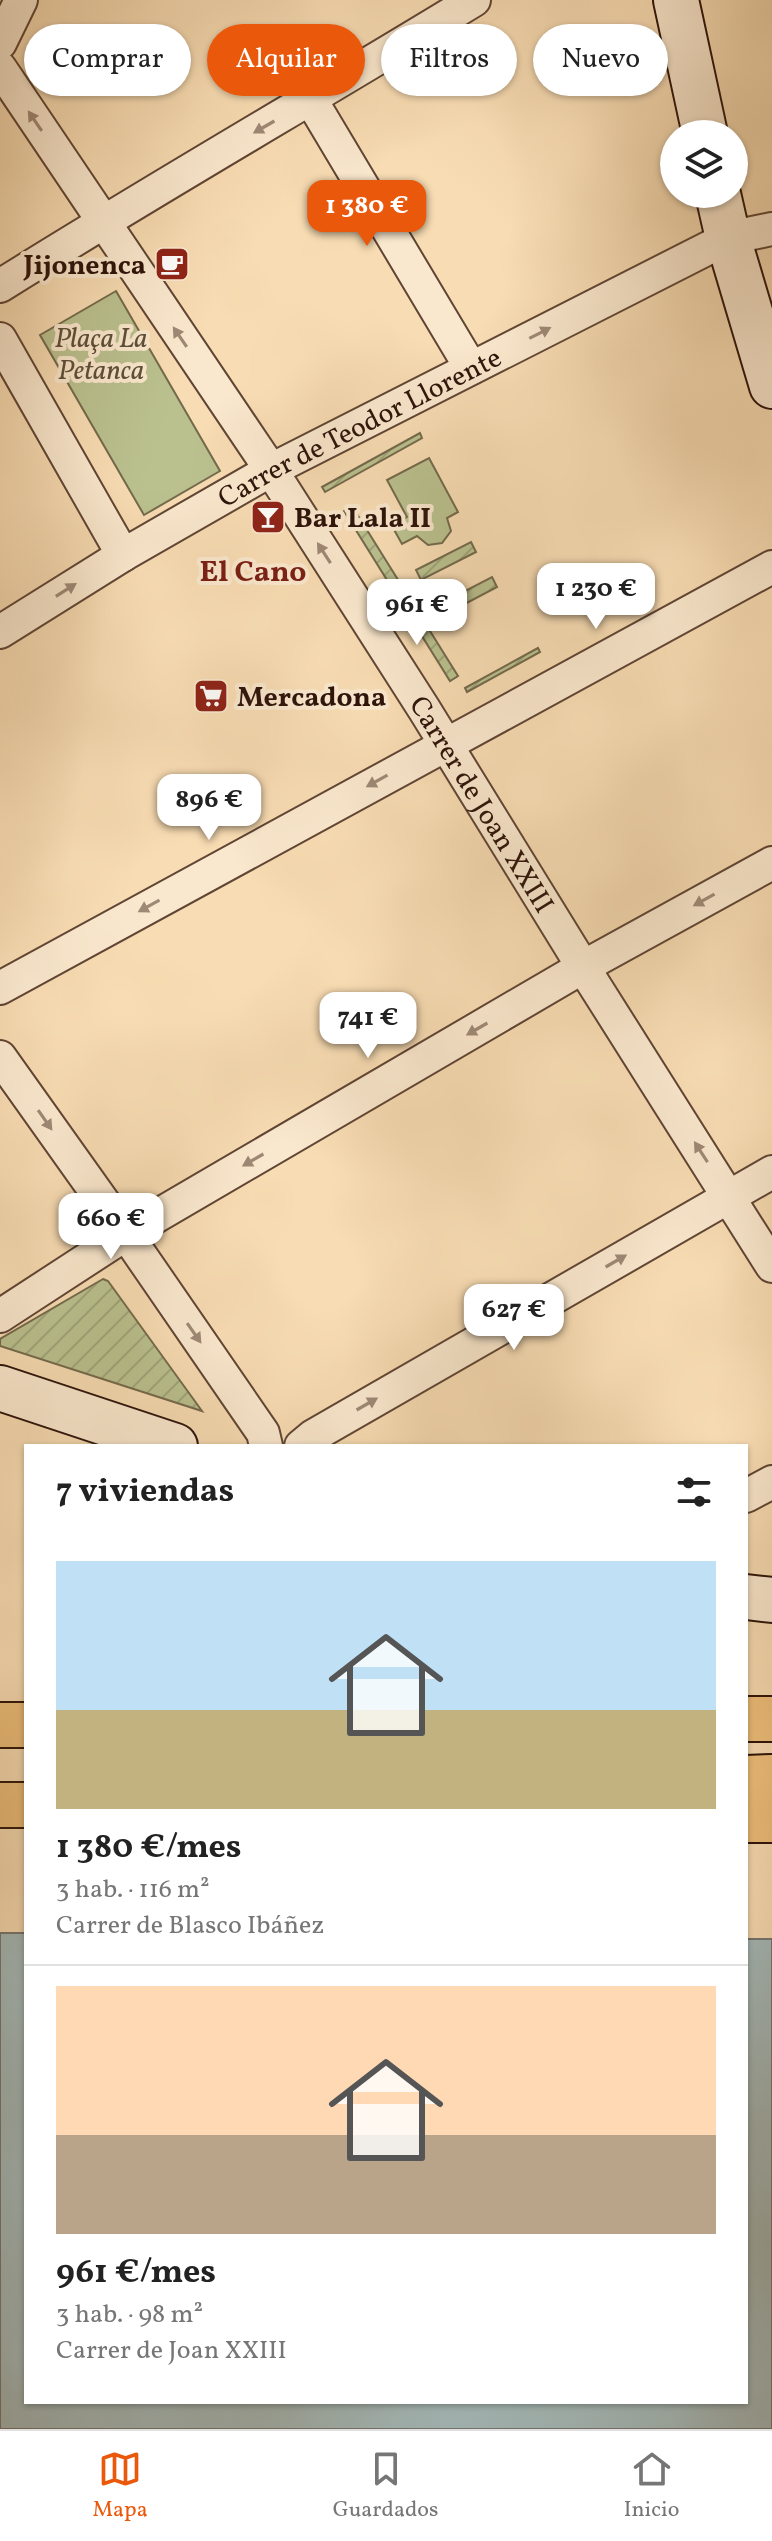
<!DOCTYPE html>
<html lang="es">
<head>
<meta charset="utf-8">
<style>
  :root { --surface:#fff; --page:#f6f6f6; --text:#222; --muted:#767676; --line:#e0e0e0; --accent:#ea580c }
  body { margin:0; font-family:Vollkorn,serif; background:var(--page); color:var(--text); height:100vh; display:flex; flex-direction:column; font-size:30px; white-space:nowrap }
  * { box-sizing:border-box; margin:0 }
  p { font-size:26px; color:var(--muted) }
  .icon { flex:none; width:44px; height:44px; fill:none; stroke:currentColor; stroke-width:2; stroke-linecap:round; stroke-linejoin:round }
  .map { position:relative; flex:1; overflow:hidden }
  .sheet { position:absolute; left:24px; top:1444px; width:724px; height:960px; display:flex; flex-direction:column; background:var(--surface); border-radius:0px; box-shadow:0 2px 6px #0004 }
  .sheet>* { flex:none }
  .guide { position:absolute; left:24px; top:24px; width:724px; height:72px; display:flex; gap:16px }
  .buttons { position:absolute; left:660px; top:120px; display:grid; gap:16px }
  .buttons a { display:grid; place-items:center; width:88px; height:88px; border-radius:50%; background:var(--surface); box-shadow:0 2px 6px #0004; font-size:40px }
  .price { position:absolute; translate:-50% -68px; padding:0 18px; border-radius:16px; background:#fff; color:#222; font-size:26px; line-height:52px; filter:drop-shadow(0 2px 4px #0008) }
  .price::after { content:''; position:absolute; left:50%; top:48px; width:24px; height:18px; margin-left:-12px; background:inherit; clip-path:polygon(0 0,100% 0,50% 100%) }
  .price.current { background:var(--accent); color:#fff }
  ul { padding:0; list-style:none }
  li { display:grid; align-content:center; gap:16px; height:424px; padding:0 32px }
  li+li { border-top:2px solid var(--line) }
  li span { display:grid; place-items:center; height:248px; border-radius:0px; color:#555 }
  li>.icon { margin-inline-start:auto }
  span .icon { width:144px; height:144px; fill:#fffc; stroke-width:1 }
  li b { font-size:34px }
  h2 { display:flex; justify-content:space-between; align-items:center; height:96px; padding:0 32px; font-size:34px }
  .chip { padding:0 28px; border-radius:36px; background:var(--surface); box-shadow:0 2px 6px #0004; font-size:28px; line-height:72px }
  .chip.current { background:var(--accent); color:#fff }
  .menu { display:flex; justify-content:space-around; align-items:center; height:112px; border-top:2px solid var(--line); background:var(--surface); font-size:22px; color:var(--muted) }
  .menu a { display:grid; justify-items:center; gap:4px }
  .menu .current { color:var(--accent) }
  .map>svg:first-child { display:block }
  .park { fill:#bac18f; stroke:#746a4c; stroke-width:2 }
  .garden { fill:url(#garden-furrows); stroke:#746a4c; stroke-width:2 }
  .water { fill:#a3b8b8; stroke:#747672; stroke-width:2 }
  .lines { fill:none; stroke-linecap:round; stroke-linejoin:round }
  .street-casing { stroke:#604534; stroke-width:36 }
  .secondary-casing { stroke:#2d130a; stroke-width:48 }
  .highway-casing { stroke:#2d130a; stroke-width:48 }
  .street { stroke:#fae8ce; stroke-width:32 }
  .secondary { stroke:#fae8ce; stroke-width:44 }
  .highway { stroke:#ecbe7a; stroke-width:44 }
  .oneway { fill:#9e8876 }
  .labels { text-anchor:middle; stroke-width:8; stroke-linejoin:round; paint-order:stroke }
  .poi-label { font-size:28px; font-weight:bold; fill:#2d130a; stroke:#fae8ce; text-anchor:start }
  .park-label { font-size:28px; font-style:italic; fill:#5e5039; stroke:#fae8ce }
  .street-label { font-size:28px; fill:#2d130a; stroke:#fae8ce }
  .neighbourhood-label { font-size:30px; font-weight:bold; fill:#7a1f14; stroke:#fae8ce }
</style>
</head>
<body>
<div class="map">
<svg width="772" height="2429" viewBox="0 0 772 2429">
  <defs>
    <pattern id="garden-furrows" width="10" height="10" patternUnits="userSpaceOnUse" patternTransform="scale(2)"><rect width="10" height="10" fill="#bac18f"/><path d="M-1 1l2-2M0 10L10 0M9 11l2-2" fill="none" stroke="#a0a57a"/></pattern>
  </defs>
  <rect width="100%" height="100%" fill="#f8dcb3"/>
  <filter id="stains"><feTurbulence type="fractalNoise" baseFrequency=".0025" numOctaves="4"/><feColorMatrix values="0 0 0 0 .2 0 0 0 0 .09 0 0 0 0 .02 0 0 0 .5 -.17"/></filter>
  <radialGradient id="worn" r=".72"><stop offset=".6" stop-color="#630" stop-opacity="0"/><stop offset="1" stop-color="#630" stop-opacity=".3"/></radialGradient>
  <g class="park">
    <path d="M116,291L220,471L144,515L40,335Z"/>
    <path d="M429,458L458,512L447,518L451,531L442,543L428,545L417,536L402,544L392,526L407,517L387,480Z"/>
  </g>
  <g class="garden">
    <path d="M420,433L422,438L325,492L322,487Z"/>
    <path d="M352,506L458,676L450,681L344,511Z"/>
    <path d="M471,542L476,552L421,580L416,570Z"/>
    <path d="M492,577L497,587L446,614L440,604Z"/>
    <path d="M538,648L540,652L467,692L465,688Z"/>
    <path d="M103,1279L108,1281L202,1411L0,1346V1339Z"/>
  </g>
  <path class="water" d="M0,1933H26V2402H746V1939H772V2429H0Z"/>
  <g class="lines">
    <g class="street-casing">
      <g id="street">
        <path d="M0,43L21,0"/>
        <path id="s1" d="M0,68L271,470L424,709L583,967L772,1266"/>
        <path d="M311,100L471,368"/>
        <path d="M0,286C156,188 317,96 474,0"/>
        <path d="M0,339L123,555"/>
        <path id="s2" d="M0,632L123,555L271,470L728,238L772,229"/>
        <path d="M0,988L772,567"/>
        <path d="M0,1057L126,1234L263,1433L266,1446"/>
        <path d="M0,1316L126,1234L179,1203L583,967L772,863"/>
        <path d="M301,1446L313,1436L772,1172"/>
        <path d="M746,1496L772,1482"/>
      </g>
    </g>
    <g class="secondary-casing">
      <g id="secondary">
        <path d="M676,0L705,134"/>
        <path d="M718,194L728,238L772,386"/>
        <path d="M0,1388L175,1446"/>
        <path d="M746,1597L772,1600"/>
      </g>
    </g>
    <g class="highway-casing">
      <g id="highway">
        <path d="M746,1719H772"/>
        <path d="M0,1725H26"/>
        <path d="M746,1778L772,1777"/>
        <path d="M0,1805H26"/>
        <path d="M746,1820H772"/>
      </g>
    </g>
    <use href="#street" class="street"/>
    <use href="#secondary" class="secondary"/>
    <use href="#highway" class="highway"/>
  </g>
  <defs><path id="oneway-solid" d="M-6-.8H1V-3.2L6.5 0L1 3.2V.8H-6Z" transform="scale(2)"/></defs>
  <g class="oneway">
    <use href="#oneway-solid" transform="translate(35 121) rotate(-124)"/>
    <use href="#oneway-solid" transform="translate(264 127) rotate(150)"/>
    <use href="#oneway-solid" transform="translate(540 333) rotate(-27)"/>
    <use href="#oneway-solid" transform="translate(180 337) rotate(-124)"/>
    <use href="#oneway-solid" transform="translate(324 553) rotate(-123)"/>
    <use href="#oneway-solid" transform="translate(66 590) rotate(-32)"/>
    <use href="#oneway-solid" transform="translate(377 781) rotate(151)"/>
    <use href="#oneway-solid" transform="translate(704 900) rotate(151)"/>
    <use href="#oneway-solid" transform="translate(149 906) rotate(151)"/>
    <use href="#oneway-solid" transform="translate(477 1029) rotate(150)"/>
    <use href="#oneway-solid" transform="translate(45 1120) rotate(55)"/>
    <use href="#oneway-solid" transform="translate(701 1152) rotate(-123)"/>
    <use href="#oneway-solid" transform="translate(253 1160) rotate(150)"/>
    <use href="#oneway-solid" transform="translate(616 1261) rotate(-30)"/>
    <use href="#oneway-solid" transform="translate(194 1333) rotate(55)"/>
    <use href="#oneway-solid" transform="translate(367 1404) rotate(-30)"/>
  </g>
  <defs>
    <g id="cafe-square" transform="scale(1.8)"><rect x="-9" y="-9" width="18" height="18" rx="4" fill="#8f2418" stroke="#fae8ce"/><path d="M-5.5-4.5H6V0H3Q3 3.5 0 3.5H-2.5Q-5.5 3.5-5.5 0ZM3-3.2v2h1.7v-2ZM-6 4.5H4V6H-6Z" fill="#fff"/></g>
    <g id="bar-square" transform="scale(1.8)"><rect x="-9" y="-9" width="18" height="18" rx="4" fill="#8f2418" stroke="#fae8ce"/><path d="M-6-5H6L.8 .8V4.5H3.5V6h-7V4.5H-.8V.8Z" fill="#fff"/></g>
    <g id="supermarket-square" transform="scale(1.8)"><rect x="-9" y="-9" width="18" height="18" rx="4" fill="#8f2418" stroke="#fae8ce"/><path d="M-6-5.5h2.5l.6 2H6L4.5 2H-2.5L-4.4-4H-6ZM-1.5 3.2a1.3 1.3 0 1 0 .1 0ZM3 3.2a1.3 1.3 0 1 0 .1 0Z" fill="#fff"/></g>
  </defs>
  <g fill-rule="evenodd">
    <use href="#cafe-square" x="172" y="264"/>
    <use href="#bar-square" x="268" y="517"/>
    <use href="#supermarket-square" x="211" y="696"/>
  </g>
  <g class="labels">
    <g class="poi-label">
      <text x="146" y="274" text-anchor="end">Jijonenca</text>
      <text x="294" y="527">Bar Lala II</text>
      <text x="237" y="706">Mercadona</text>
    </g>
    <g class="park-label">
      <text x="101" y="347">Plaça La<tspan x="101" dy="32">Petanca</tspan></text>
    </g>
    <g class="street-label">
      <text dy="10" stroke="none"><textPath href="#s2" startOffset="414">Carrer de Teodor Llorente</textPath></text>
      <text dy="10" stroke="none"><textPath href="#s1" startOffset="880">Carrer de Joan XXIII</textPath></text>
    </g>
    <g class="neighbourhood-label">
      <text x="253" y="581">El Cano</text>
    </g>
  </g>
  <rect width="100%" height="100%" filter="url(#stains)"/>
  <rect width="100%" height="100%" fill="url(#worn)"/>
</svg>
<div class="buttons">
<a><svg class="icon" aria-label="layers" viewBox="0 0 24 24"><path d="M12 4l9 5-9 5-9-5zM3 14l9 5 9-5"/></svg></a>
</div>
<b class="price current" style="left:367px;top:248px">1 380 €</b>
<b class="price" style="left:596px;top:631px">1 230 €</b>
<b class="price" style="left:417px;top:647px">961 €</b>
<b class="price" style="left:209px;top:842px">896 €</b>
<b class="price" style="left:368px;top:1060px">741 €</b>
<b class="price" style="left:111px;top:1261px">660 €</b>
<b class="price" style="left:514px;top:1352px">627 €</b>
<div class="guide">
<a class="chip">Comprar</a>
<a class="chip current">Alquilar</a>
<a class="chip">Filtros</a>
<a class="chip">Nuevo</a>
</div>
<section class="sheet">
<h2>7 viviendas<svg class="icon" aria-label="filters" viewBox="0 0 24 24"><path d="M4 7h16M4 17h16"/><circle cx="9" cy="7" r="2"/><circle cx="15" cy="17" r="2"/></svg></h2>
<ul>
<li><span style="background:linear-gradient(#bfe0f5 60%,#c2b280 0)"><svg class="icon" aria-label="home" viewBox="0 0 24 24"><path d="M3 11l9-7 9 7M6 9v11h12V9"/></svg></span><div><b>1 380 €/mes</b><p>3 hab. · 116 m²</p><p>Carrer de Blasco Ibáñez</p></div></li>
<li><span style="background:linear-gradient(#ffd9b3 60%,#b9a48a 0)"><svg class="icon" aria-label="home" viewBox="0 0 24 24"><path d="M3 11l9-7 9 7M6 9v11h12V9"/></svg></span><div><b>961 €/mes</b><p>3 hab. · 98 m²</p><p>Carrer de Joan XXIII</p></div></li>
</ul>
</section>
</div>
<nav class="menu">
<a class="current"><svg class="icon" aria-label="map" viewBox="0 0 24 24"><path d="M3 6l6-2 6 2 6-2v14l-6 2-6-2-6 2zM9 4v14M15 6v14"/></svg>Mapa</a>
<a><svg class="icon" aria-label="saved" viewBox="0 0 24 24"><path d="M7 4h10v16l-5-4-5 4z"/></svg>Guardados</a>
<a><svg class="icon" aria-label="home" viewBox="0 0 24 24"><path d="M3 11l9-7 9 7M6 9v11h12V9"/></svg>Inicio</a>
</nav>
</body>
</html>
